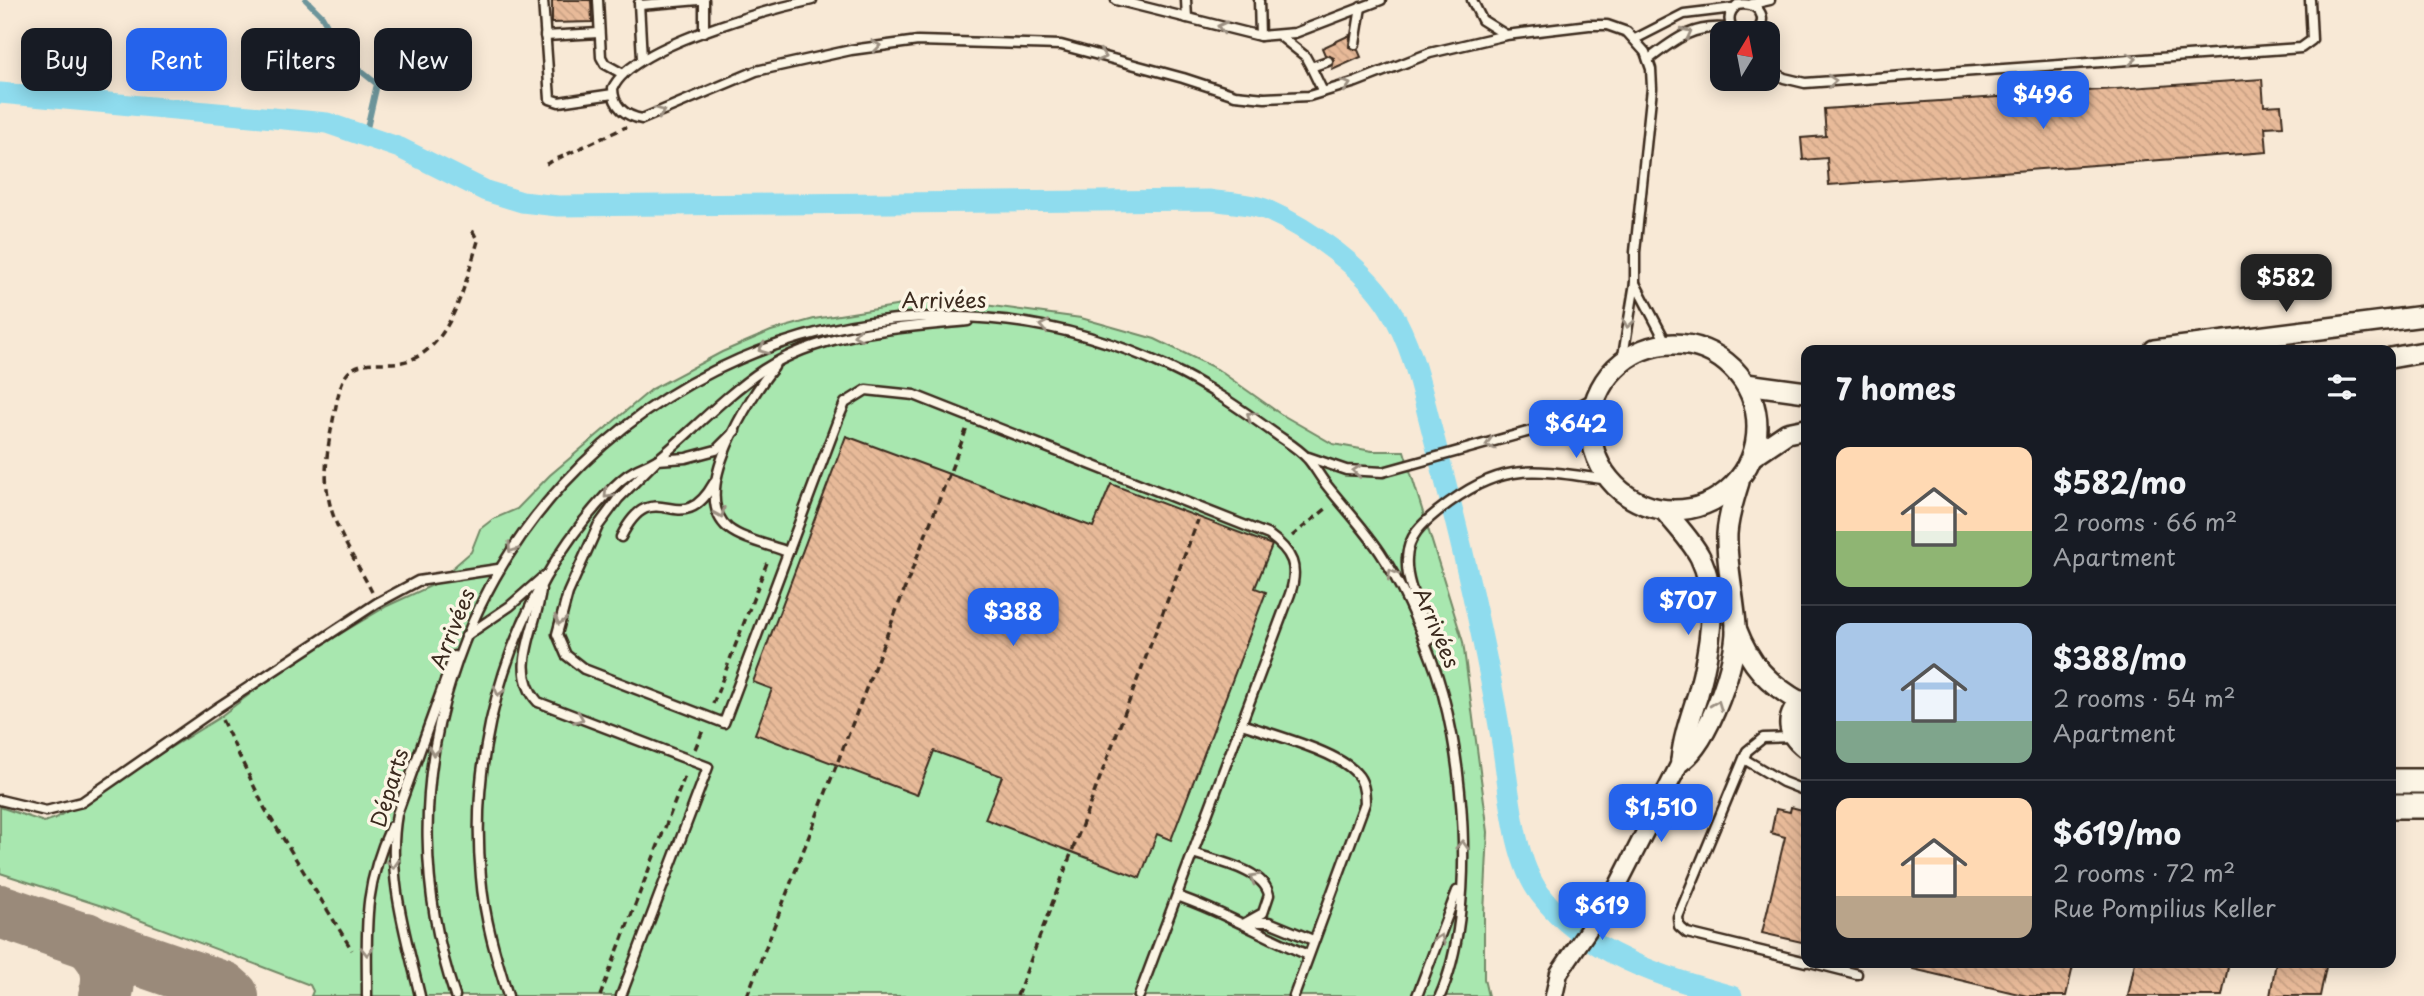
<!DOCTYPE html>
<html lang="en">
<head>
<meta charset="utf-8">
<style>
  :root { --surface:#171b24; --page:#242831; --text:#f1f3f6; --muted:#9ea1a6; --line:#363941; --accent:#2563eb }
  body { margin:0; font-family:"Playpen Sans",sans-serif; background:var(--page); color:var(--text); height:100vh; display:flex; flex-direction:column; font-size:26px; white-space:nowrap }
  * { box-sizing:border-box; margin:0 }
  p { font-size:23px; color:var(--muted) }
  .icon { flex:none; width:38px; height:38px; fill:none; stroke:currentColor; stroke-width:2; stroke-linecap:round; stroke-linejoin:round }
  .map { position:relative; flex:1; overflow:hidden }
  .drawer { position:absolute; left:1801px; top:345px; width:595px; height:623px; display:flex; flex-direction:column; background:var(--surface); border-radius:14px; box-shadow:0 4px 18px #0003 }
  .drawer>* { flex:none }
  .hud { position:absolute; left:21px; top:28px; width:665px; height:63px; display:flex; gap:14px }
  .needle { width:46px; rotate:10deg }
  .fabs { position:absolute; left:1710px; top:21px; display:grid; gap:14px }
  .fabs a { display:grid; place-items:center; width:70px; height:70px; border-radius:14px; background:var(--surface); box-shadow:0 4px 18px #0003; font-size:35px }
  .price { position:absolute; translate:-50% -60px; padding:0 16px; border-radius:14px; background:var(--accent); color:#fff; font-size:23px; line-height:46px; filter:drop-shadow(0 2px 4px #0008) }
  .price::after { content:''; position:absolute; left:50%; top:42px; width:21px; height:16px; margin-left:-10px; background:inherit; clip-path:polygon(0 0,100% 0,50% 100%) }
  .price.on { background:#222; color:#fff }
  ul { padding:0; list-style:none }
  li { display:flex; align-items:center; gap:21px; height:175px; padding:0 35px }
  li+li { border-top:2px solid var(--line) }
  li span { display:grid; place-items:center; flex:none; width:196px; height:140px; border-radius:14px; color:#555 }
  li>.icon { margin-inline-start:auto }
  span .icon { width:84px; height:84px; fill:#fffc; stroke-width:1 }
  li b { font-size:30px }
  h2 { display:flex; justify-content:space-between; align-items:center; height:84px; padding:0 35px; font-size:30px }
  .pill { padding:0 24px; border-radius:14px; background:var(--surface); box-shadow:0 4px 18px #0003; font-size:24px; line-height:63px }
  .pill.on { background:var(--accent); color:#fff }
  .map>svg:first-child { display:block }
  .green { fill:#a8e7af; stroke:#728866; stroke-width:2 }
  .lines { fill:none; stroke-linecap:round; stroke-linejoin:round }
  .stream { stroke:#6d959b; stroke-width:6 }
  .canal { stroke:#8fdcee; stroke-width:21 }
  .taxiway { stroke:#9a8a7a; stroke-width:54 }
  .building { fill:url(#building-back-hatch); stroke:#3b2a1e; stroke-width:2 }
  .service-casing { stroke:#3b2a1e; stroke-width:13 }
  .minor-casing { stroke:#3b2a1e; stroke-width:21 }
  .tertiary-casing { stroke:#3b2a1e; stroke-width:24 }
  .secondary-casing { stroke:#3b2a1e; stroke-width:28 }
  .path { stroke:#3b2a1e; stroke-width:3.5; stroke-dasharray:7 5; stroke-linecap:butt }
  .service { stroke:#fcf5e5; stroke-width:8 }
  .minor { stroke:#fcf5e5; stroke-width:16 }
  .tertiary { stroke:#fcf5e5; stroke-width:19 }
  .secondary { stroke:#fcf5e5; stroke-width:23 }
  .oneway { stroke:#9c9082 }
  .labels { text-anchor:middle; stroke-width:7; stroke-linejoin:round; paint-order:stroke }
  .street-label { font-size:21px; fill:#3b2a1e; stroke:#fcf5e5 }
</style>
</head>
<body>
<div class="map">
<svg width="2424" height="996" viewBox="0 0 2424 996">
  <defs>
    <pattern id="building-back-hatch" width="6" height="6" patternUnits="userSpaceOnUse" patternTransform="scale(1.75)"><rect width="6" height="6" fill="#e8ba99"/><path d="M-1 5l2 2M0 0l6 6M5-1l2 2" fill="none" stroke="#c8a083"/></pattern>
  </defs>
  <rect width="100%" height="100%" fill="#f8e9d6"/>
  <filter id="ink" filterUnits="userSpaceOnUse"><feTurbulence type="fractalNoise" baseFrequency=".0143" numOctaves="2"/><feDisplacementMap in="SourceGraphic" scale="14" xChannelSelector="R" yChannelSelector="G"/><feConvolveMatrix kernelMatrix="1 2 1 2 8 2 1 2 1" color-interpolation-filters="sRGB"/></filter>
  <g filter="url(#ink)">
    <path class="green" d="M962,302L1081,318L1155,339L1217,369L1279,413L1333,444L1372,451H1404L1463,642L1488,832L1484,913V979L1488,996H311L313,991L310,985L108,908L0,873V807L44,822L56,818L217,719L288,665L387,606L433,585L471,552L480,529L493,519L517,509L550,475L652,389L722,352L771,331L814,319L908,304Z"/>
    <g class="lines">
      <path class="stream" d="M306,0L322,16L346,59L377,84L365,137"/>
      <path class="canal" d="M0,93L327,123L400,148L486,191L522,202L558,206L1210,200C1228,203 1251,203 1267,210C1310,229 1365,268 1390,309C1414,348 1422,394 1434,438C1460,536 1484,636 1501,737C1509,782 1512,858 1540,894C1585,954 1663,977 1732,996"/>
      <g class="taxiway">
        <path d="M0,911L223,988L232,996"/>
        <path d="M86,939C105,955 113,972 105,996"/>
      </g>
    </g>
    <g class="building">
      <path d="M552,0H591L592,22L552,23Z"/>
      <path d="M1350,35L1349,47L1358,50L1361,57L1332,70L1334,58L1325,55L1322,48Z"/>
      <path d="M2262,79L2264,106L2281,105L2283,126L2265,127L2267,152L1829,185L1827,158L1803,160L1801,138L1826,136L1824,109Z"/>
      <path d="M846,436L1093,527L1111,484L1272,545L1255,588L1266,592L1171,840L1157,834L1140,878L985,819L1002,776L934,751L917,795L755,734L772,689L753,682Z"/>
      <path d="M1791,807L1806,811V943L1762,933L1785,837L1771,833L1776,809L1790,812Z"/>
      <path d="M1914,962H2074L2066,996H2027L1913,969Z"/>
      <path d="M2135,962H2229L2222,996H2128Z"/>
      <path d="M2276,962H2327L2320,996H2270Z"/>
    </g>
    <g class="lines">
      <g class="service-casing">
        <g id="service">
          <path d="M543,0L550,99L559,102L613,94"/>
          <path d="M598,0L601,57L605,64L623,74"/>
          <path d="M704,0V32"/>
          <path d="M812,0C767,10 632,46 613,88C613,107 626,116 642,119L756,71L851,50L918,41L1061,45L1183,78L1235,95L1265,98L1309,96L1356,82L1430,53L1506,35L1589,25H1607L1627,32L1645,52L1651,69L1652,88L1635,252V283L1622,362"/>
          <path d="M1116,0L1260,36L1295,33L1381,0"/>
          <path d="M1186,0L1187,18"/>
          <path d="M1259,0L1260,36"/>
          <path d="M1472,0L1482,20L1506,35"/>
          <path d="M639,3L642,59"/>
          <path d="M1752,4L1770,0"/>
          <path d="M640,5L699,0"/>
          <path d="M1737,33C1727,25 1727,13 1737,5C1757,0 1771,18 1755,33"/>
          <path d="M545,36L599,33"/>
          <path d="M1280,36L1305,56L1311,67L1328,61"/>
          <path d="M1635,39L1684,14L1734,8"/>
          <path d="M1355,44L1361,7"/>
          <path d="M1648,60C1676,38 1696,23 1732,29"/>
          <path d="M1311,67L1323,92"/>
          <path d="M1768,68L1784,78L1805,83L2301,48L2312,40L2310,0"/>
          <path d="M1635,283L1667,344"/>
          <path d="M774,367C750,396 688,494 728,528C743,540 770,545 788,552"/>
          <path d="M735,431L716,450L686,458L657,460L618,499L598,526L568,593L557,634L566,655L584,669L724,723L839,417L845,403L866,390L914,395L1269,535C1293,552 1299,567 1290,594L1139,996"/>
          <path d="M1308,457L1346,470L1383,472L1538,429L1597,396"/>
          <path d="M621,537C655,469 679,545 714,483"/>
          <path d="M541,590C537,628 508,669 538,702L708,767L621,996"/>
          <path d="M466,636L510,606L544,576"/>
          <path d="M1430,640C1423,615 1405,585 1407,558C1408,536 1422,524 1438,511C1503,460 1532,469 1609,480"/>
          <path d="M1242,724C1270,734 1337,751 1356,773C1364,781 1365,792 1365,803L1294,996"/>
          <path d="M1792,737L1763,738L1747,751L1678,917L1679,926L1687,933L1806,962"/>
          <path d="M1744,759L1783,782L1806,791"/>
          <path d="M0,800L46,811L82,802L217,708L377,603L418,581L498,569"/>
          <path d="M1193,853C1215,861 1264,869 1269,895L1263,913L1245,923"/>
          <path d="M1177,896C1224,912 1263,936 1308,955"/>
          <path d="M1251,922H1269L1313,940"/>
          <path d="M1810,962L1857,974"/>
          <path d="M367,996C367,929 362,890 391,827"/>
          <path d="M420,996C406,936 386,876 397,814L454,656"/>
          <path d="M455,996C420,893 418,781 452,677C547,377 884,233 1168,367C1207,385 1242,410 1277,435C1287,442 1299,449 1308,459C1314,466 1319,475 1325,483C1343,506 1363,527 1380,552C1402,585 1417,621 1431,658C1465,744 1478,911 1440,996"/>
          <path d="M508,996C496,957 484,918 481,877C468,742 513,595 606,495C614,486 623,477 634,471C643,466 654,463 662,456C695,428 727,394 763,370C823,331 899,328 968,321"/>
          <path d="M1417,996L1457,891"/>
        </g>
      </g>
      <g class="minor-casing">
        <path id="minor" d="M1554,996L1559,973L1616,889L1681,761"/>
      </g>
      <g class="tertiary-casing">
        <g id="tertiary">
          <circle cx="1674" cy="427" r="83"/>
          <path d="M2154,350L2424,316"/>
          <path d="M2390,358L2424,352"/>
          <path d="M1746,384L1806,392"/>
          <path d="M1753,456L1787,433L1806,429"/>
          <path d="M1664,510C1676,525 1691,540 1700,557C1720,597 1709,653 1698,694C1691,716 1683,738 1681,761"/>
          <path d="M1736,628C1750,665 1768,684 1802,703"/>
          <path d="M1681,761C1709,742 1738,659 1736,625C1734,595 1726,565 1727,534C1728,516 1734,499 1739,482"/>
        </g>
      </g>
      <g class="secondary-casing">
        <g id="secondary">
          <path d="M1806,704L1802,703C1787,719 1789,733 1806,746"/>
          <path d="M2390,781H2424"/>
          <path d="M2390,806H2424"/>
        </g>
      </g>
      <g class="path">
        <path d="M546,164L626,127"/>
        <path d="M1292,536L1327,508"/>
        <path d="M372,592C357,562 333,528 328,495C323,468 329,441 334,415C337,403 339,384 347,374C360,358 383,365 402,362C451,353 466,280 478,241L471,228"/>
        <path d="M713,704L768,560"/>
        <path d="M222,720L265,809L352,950"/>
        <path d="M695,749L703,730"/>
        <path d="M600,996L686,773"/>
        <path d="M747,996L967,428"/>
        <path d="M1017,996L1198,520"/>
      </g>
      <use href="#service" class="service"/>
      <use href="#minor" class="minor"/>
      <use href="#tertiary" class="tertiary"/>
      <use href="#secondary" class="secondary"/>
    </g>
    <defs><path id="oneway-chevron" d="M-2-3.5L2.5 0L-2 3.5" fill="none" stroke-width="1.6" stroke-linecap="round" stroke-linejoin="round" transform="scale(1.75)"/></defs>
    <g class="oneway">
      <use href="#oneway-chevron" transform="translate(1222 27) rotate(-166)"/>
      <use href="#oneway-chevron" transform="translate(1687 33) rotate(-27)"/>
      <use href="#oneway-chevron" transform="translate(876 46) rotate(-8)"/>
      <use href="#oneway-chevron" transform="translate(1102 56) rotate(15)"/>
      <use href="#oneway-chevron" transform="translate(2132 59) rotate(-4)"/>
      <use href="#oneway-chevron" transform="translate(1832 81) rotate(-4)"/>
      <use href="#oneway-chevron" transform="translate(1346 85) rotate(-16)"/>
      <use href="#oneway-chevron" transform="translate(660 112) rotate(-23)"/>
      <use href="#oneway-chevron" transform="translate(1628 323) rotate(100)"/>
      <use href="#oneway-chevron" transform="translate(1044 326) rotate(-169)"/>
      <use href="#oneway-chevron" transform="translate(858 335) rotate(169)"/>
      <use href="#oneway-chevron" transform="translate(763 349) rotate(159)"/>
      <use href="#oneway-chevron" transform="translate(1251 416) rotate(-144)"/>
      <use href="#oneway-chevron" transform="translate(1490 444) rotate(163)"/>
      <use href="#oneway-chevron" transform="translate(1357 471) rotate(-175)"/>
      <use href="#oneway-chevron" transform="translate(608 494) rotate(133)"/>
      <use href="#oneway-chevron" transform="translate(720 513) rotate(67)"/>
      <use href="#oneway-chevron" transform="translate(512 548) rotate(124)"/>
      <use href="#oneway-chevron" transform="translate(1392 574) rotate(-119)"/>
      <use href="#oneway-chevron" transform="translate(560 620) rotate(103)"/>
      <use href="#oneway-chevron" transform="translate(499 691) rotate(106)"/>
      <use href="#oneway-chevron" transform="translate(1717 705) rotate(-69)"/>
      <use href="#oneway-chevron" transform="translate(579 718) rotate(22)"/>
      <use href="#oneway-chevron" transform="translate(434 751) rotate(98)"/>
      <use href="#oneway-chevron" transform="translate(1462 845) rotate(-88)"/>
      <use href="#oneway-chevron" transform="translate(393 864) rotate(86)"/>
      <use href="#oneway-chevron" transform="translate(1254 878) rotate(-151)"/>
      <use href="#oneway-chevron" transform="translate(1440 939) rotate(-70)"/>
      <use href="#oneway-chevron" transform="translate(367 951) rotate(90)"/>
    </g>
  </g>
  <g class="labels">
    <g class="street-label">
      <text x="944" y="308">Arrivées</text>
      <text transform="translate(1436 628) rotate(67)" y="7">Arrivées</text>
      <text transform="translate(453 629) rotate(-68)" y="7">Arrivées</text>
      <text transform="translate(390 788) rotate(-73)" y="7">Départs</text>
    </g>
  </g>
</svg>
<div class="fabs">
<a><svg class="needle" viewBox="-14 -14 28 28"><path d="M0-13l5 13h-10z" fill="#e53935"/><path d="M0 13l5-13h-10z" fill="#9ea1a6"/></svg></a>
</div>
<b class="price" style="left:2043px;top:131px">$496</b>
<b class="price on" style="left:2286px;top:314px">$582</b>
<b class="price" style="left:1576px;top:460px">$642</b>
<b class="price" style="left:1688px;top:637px">$707</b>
<b class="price" style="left:1013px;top:648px">$388</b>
<b class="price" style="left:1661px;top:844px">$1,510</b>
<b class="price" style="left:1602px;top:942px">$619</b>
<div class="hud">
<a class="pill">Buy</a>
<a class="pill on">Rent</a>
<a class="pill">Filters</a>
<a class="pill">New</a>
</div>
<section class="drawer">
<h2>7 homes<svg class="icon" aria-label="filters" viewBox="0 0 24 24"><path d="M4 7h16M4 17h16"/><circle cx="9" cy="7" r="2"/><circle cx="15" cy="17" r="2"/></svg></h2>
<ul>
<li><span style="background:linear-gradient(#ffd9b3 60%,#8fb573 0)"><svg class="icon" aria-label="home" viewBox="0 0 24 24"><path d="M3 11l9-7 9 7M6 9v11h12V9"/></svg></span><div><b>$582/mo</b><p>2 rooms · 66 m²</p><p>Apartment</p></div></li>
<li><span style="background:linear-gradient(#a9c7e8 70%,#7fa58c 0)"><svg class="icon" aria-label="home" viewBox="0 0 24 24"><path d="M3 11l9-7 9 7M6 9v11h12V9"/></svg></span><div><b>$388/mo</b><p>2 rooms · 54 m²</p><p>Apartment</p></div></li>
<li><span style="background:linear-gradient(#ffd9b3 70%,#b9a48a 0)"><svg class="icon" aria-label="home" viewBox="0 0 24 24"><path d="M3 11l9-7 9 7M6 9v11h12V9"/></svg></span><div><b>$619/mo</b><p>2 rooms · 72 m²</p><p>Rue Pompilius Keller</p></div></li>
</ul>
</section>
</div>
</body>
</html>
